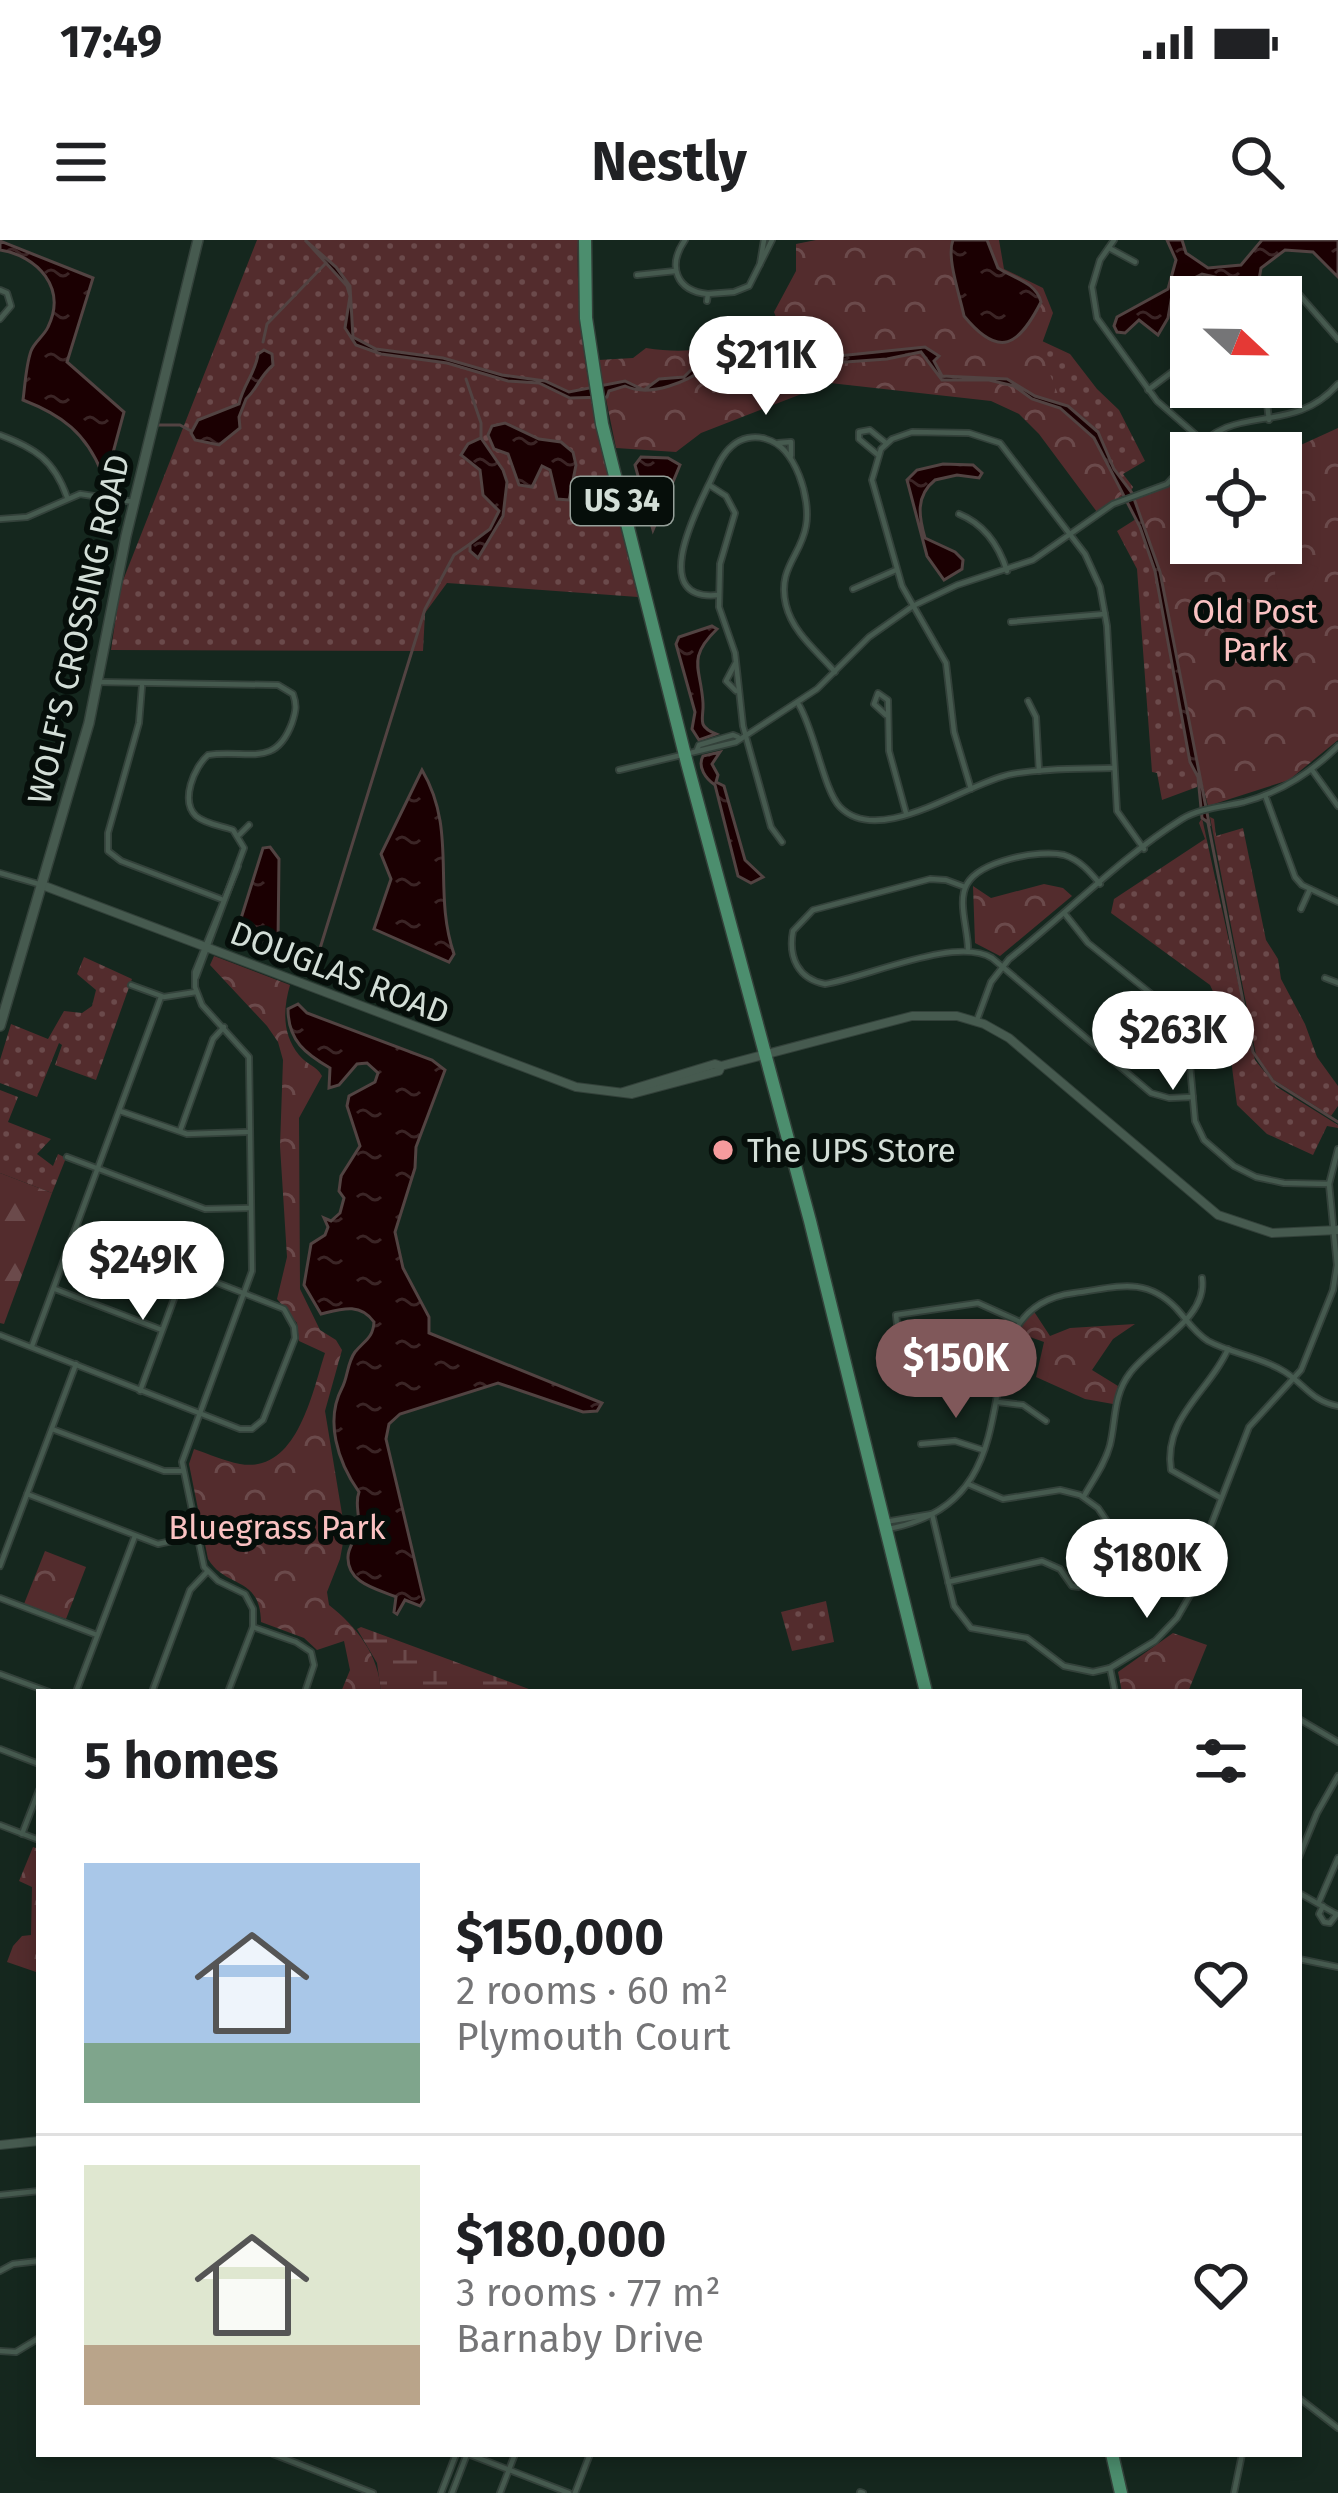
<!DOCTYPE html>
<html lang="en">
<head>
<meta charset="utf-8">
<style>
  :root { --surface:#fff; --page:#f2f2f2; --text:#202124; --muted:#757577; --line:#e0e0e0; --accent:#80585a }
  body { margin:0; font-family:"Fira Sans",sans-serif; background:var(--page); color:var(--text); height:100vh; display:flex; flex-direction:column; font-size:45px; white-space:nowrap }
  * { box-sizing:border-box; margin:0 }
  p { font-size:39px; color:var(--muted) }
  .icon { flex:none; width:66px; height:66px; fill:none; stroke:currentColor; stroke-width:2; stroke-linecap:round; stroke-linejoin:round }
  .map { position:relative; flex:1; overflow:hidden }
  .panel { position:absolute; left:36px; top:1449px; width:1266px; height:768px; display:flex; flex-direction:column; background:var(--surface); border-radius:0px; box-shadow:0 6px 18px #0003 }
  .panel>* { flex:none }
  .needle { width:78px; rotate:112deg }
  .controls { position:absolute; left:1170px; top:36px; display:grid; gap:24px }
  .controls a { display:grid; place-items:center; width:132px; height:132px; border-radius:0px; background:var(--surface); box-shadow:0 6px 18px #0003; font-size:60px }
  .price { position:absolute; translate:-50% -102px; padding:0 27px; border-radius:42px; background:#fff; color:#222; font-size:39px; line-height:78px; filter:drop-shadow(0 3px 6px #0008) }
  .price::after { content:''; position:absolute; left:50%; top:72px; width:36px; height:27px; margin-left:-18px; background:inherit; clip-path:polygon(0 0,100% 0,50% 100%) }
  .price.selected { background:var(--accent); color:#fff }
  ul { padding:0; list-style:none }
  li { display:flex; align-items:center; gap:36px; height:300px; padding:0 48px }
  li+li { border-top:3px solid var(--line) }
  li span { display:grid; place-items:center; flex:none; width:336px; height:240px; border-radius:0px; color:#555 }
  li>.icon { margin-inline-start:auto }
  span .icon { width:144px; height:144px; fill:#fffc; stroke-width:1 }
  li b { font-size:51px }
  h2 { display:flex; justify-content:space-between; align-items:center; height:144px; padding:0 48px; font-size:51px }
  .status { display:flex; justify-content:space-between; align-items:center; height:84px; padding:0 60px; background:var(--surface); direction:ltr }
  .status svg { height:33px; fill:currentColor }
  header { display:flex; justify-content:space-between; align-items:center; height:156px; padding:0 48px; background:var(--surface); font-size:54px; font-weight:700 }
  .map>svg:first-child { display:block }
  .grass { fill:url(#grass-dots) }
  .forest { fill:url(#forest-firs) }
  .wetland { fill:url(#wetland-marsh) }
  .park { fill:url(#park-crowns) }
  .pitch { fill:#532c2d }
  .water { fill:url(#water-ripples); stroke:#524342; stroke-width:3 }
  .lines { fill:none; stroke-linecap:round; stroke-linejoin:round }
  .stream { stroke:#524342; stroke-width:3 }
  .minor-casing { stroke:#33413a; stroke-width:8 }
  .tertiary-casing { stroke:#33413a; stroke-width:10 }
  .secondary-casing { stroke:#33413a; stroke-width:12 }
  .primary-casing { stroke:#33413a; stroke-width:15 }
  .minor { stroke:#465a4f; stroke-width:4.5 }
  .tertiary { stroke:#465a4f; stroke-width:8 }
  .secondary { stroke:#465a4f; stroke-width:9 }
  .primary { stroke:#4c8e6e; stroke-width:12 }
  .poi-dot { fill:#f59b9d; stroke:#060e0a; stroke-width:4.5 }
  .labels { text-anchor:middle; stroke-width:12; stroke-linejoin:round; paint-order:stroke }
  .shield { fill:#060e0a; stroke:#96a09a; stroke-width:3 }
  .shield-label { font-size:30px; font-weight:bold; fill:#d3ded7 }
  .park-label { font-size:33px; fill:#fac2c2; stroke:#060e0a }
  .street-label { font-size:33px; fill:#d3ded7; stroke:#060e0a }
  .poi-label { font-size:33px; fill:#d3ded7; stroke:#060e0a; text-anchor:start }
</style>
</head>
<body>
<div class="status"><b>17:49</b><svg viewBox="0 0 49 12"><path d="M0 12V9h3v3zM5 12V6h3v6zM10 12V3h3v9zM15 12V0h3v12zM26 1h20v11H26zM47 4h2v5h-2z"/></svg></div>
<header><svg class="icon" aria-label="menu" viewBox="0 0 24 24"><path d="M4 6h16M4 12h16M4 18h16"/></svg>Nestly<svg class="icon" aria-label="search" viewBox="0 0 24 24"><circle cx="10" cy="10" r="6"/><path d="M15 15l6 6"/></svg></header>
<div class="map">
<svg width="1338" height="2253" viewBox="0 0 1338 2253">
  <defs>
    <pattern id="grass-dots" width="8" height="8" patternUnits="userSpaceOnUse" patternTransform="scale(3)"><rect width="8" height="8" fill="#532c2d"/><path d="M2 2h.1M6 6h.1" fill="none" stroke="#6b4a4b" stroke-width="1.8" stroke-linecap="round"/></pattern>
    <pattern id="forest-firs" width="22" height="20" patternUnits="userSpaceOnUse" patternTransform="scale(3)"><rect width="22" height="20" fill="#532c2d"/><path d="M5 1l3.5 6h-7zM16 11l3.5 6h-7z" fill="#6b4a4b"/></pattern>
    <pattern id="wetland-marsh" width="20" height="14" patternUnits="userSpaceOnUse" patternTransform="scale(3)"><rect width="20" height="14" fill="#532c2d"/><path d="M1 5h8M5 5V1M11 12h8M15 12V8" fill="none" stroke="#6b4a4b"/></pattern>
    <pattern id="park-crowns" width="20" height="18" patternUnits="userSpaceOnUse" patternTransform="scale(3)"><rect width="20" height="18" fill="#532c2d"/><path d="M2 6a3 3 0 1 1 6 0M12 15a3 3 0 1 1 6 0" fill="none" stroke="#6b4a4b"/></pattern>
    <pattern id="water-ripples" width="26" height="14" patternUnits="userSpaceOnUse" patternTransform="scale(3)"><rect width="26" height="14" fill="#1b0002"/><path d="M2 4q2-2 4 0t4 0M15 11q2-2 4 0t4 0" fill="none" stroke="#3b2526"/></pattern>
  </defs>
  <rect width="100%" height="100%" fill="#15271e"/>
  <g class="grass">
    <path d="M257,0H578C574,124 609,238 638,357L447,343L425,373L423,411L111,410L120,348Z"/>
    <path d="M1042,101L1070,114L1097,149L1119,170L1145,221L1123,234L1133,247L1131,251L1114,229L1098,192L1084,178L1057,161L1037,117Z"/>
    <path d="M1136,279L1155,331L1190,522L1198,536L1197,547L1162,560L1157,533L1152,532L1137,329L1117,291Z"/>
    <path d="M1210,577L1214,579L1216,596L1243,588L1266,700L1278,719L1281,739L1305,784L1317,817L1338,846V866L1331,876L1274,840L1256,815Z"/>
    <path d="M1202,578L1255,820L1277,847L1338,885V888L1327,886L1313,915L1267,894L1237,865L1228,797L1222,782L1224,775L1210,745L1111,673L1114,659L1205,599L1199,583Z"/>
    <path d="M84,717L132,739L96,840L55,825L62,805L59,803L37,857L0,843V820L11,784L48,799L64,771L82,773L92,766L96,750L77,734Z"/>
    <path d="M0,850L18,857L8,882L51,899L37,914L53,926L58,914L66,918L52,953L0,933Z"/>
    <path d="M826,1361L834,1402L792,1411L781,1372Z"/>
  </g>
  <path class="forest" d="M0,933L52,953L4,1084L0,1083Z"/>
  <path class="wetland" d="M361,1387L537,1452H381L377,1423L357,1389Z"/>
  <g class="park">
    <path d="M816,0H999L1004,29L1043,48L1053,73L1040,109L1065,172L1094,198L1124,255L1097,272L1039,194L1019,174L991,161L830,143L701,193L676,212L616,208L598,120L633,118L646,108C695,116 733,106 779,85L774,72L796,31V4Z"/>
    <path d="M1338,188V500L1289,540L1208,566L1186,480L1160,332L1133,259L1177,241L1191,255V303H1281V214Z"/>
    <path d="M1044,644L1063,648L1072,656L1000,716L975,703L973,646L991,658Z"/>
    <path d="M214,716L290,745C283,769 282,794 299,815C307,825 316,825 322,836L299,878L300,1049L320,1090L336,1100L342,1110L325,1171L345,1292L340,1319L327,1352L329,1365C357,1387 379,1415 381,1452H341L350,1430L344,1401L317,1410L304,1398L261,1382C260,1335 226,1349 208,1319L189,1224L194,1209C209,1214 224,1221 240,1224C297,1234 312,1153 325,1113L299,1101L297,1083L277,1059L287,1017L280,906L283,820L278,802L267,786L210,725Z"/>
    <path d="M1033,1070L1050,1096L1070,1088L1135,1084L1113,1099L1092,1130L1118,1146L1113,1164L1085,1159L1036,1137L1044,1102L1016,1092Z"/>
    <path d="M45,1311L86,1327L66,1379L24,1364Z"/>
    <path d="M1173,1393L1207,1405L1188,1452H1122L1118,1432Z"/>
    <path d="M33,1607L39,1609V1733L7,1722L13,1706L22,1696L31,1695L32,1647L19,1641Z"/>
  </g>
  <path class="pitch" d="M1279,313L1317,327L1319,332L1303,374C1276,362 1270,340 1279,313Z"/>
  <g class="water">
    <path d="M305,0L336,27L350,46L353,97L376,109L443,118L502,135L545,141L569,152L625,141L644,150L659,139L684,137L692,129L711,123L727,134L758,116L790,121L925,107L939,116L934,121L942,136L1007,139L1035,156L1068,166L1098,192L1114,229L1132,253L1160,332L1209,583L1202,578L1198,537L1190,522L1155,331L1140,287L1094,198L1060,168L1032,159L1014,146L989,140H942L921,112L887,119L791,126L761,120L749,123L730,137L707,127C688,141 651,158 625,146L609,151L607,157L570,158L539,143L508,141L447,123L381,114L356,105L345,88L350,56L347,46Z"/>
    <path d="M953,0H987L998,28C1013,38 1036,42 1041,62C1019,105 1000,120 964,76C960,56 946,17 953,0Z"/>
    <path d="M1167,0H1182L1186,13L1208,28L1241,25L1262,0H1338V37L1313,12L1285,10L1261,28L1256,57H1243L1229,40L1202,34L1173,49L1168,78L1158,95L1139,80L1125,93L1117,92L1114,86L1117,77L1168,49L1176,20Z"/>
    <path d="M0,1L93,38L67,122L124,172L107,235L102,233C86,193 62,175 23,160C25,145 26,125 31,111C34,102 44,96 48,87C67,48 38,16 0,10Z"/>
    <path d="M264,110L272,114L273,125C259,137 258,148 246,159L239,177L240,188L219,205L195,200L191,193L198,180L239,164C243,145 256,132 258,114Z"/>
    <path d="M505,183L539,199L561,202L573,212L576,225L569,260L557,259L550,230L542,226L532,247L519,245L508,214L494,209L488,195L492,186Z"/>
    <path d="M481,198L503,230L507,242L503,276L478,318L470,311V304L490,289L499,271L483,255L480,230L461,215L468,204Z"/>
    <path d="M641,217L668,218L680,225L653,290L635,225Z"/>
    <path d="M943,224L973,225L982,233L979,238L957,235L935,240C915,256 919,277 925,298L955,312L963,320L962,329L944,340L927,316L907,240L917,230Z"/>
    <path d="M712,386L717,389C686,419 701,428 703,463C704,479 696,486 716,494L699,500L692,489L695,472L676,404L679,397Z"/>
    <path d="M720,512L712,524L718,535L716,542L724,546L745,620L763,637L751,643L738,636L715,545C706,539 697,527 703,516Z"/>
    <path d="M422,530C458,591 432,650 454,714L449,722L374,689L391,639L381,614Z"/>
    <path d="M270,607L279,619L278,703L273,706L238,688L263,608Z"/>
    <path d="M298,764L307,773L432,820L445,830L416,907L415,928L395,992L403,1028L429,1077V1093L602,1163L597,1171L583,1172L498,1143L400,1174L389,1184L386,1199L424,1360L420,1366L405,1360L397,1374L394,1372L396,1357C377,1349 347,1343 348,1317C348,1307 356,1299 358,1290C361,1276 354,1265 359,1252C337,1221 325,1180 342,1148C348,1137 347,1123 355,1112C365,1100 373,1098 374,1082C360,1062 341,1069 321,1074L304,1045L311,1004L325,995L328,987L324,978L331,981L340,973L344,958L339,951L341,936L360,906L347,866L349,856L375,842L378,833L367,823L357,824L339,845L329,848L330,828C306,814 288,801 288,769Z"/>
  </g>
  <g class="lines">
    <g class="stream">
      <path d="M263,102L267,84L326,23"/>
      <path d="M466,139L481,183V198"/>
      <path d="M158,185H180L191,191"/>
      <path d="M1208,583L1253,812L1273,841L1338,882"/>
      <path d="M313,731L425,369L454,315L470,304"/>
    </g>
    <g class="minor-casing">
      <g id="minor">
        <path d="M685,0C667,26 676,51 708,54"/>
        <path d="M1114,0L1100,20L1092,47L1097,78L1157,161L1203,201"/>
        <path d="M1109,8L1135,22"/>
        <path d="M760,24L764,0"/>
        <path d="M637,35L675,31"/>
        <path d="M0,50L7,53L11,66L0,79"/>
        <path d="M1297,52L1338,99"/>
        <path d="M707,61L708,54L734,52L749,46L772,0"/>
        <path d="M1265,147L1269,180"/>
        <path d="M1148,150L1172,132L1191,109"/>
        <path d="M0,195C35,208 54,220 67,257"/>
        <path d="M778,203L791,202V216"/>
        <path d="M1194,213C1233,160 1291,198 1338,144"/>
        <path d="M877,214L859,199V192L870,190L886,203"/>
        <path d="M709,245L726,256L735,273L720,324L719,367L735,413L743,486L771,587L782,602"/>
        <path d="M959,274C984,284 999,306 1007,331"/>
        <path d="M0,279L27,277L80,254L134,262"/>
        <path d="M853,349L896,330"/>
        <path d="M718,355C650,362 694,275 708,246C715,233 720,216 732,206C741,198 754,195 766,199C796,207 811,259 806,286C801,316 777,328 786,365C793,393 817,411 835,432"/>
        <path d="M1011,382L1105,374"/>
        <path d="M735,424L726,441L736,451"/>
        <path d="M97,442L278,445L293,454C297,465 296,471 292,483C275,529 247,509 208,515C194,527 180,561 196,576C205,584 222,586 233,590L244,608L196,737"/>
        <path d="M142,446L139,483L108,593V611L121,621L221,659"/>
        <path d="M1028,461L1036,477L1039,531"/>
        <path d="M799,465C815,492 824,551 840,567C880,608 967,542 1012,534C1044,528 1080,529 1113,528"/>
        <path d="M886,475L874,464L878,453L888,460L889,511L906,573"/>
        <path d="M697,510L699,505L733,495L738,497"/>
        <path d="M619,530L736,502L817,449L869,397L913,366L957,345L1033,320L1113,264L1167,244L1191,218"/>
        <path d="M1312,530L1338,566"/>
        <path d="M971,549L954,492L946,423L902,346L872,240L881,209L892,199L912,192L969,193L1000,203L1085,314L1100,347L1107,386L1117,571L1144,609"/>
        <path d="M1265,555L1295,637L1302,645L1338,662"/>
        <path d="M239,595L249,585"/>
        <path d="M0,633L42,645"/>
        <path d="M965,647L946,640L930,639L813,670L793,691C788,717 798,739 825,744C868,737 956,696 992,718L1151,853L1169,858L1193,857"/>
        <path d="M1301,669L1310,649"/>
        <path d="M1065,674L1088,703L1175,773L1188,803L1195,881L1204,900L1234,926L1256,937L1284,943L1329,944"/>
        <path d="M968,709C968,689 957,661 967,644C980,621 1039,609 1064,615C1080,620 1090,632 1100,644"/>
        <path d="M1325,738L1338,743"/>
        <path d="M131,745L164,757L196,752"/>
        <path d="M977,780L991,742L1009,719C1066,674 1120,618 1182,579C1200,568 1223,567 1244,562C1281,552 1311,533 1338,506"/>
        <path d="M120,871L187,894L247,892"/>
        <path d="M180,891L213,799L224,787"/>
        <path d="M67,917L205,969L250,968"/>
        <path d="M55,1049L162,1090"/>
        <path d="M0,1095L240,1189H252L263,1180L295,1098L294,1087L284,1069L77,988"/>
        <path d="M32,1106L161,757"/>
        <path d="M1001,1129L966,1125L902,1129L896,1075L978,1063L1018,1081"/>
        <path d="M140,1151L185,1029"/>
        <path d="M998,1162L1023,1165L1046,1181"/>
        <path d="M52,1189L164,1231H182"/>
        <path d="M921,1204L955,1201L983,1210"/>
        <path d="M27,1254L158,1304L196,1296"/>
        <path d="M1084,1256C1093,1240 1105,1224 1110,1205C1116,1180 1113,1155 1130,1133C1151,1104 1208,1079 1202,1038"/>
        <path d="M1221,1258L1171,1230C1163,1177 1210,1151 1228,1109"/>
        <path d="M932,1274L954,1366L971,1388L1027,1398L1064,1426L1093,1432L1110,1428L1155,1401L1177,1378L1193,1350L1208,1293L1249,1187L1301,1130L1333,1050L1337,1025L1329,944L1338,909"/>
        <path d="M885,1282L932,1274"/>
        <path d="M888,1289C1054,1258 946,1069 1074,1053C1115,1048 1144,1035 1176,1068C1186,1079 1195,1093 1208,1101C1232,1114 1262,1117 1285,1132C1305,1145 1313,1162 1338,1166"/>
        <path d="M0,1326L76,1124"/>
        <path d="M948,1342L1042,1321L1060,1329L1072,1346L1079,1347L1124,1316L1125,1308L1098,1268L1080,1255L1060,1250L1003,1259L968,1244"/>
        <path d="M0,1358L97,1395"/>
        <path d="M253,1387L296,1402L311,1412L314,1425L305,1452"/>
        <path d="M1110,1428L1115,1452"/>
        <path d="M0,1434L49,1452"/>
        <path d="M76,1452L135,1296"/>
        <path d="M152,1452L190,1350L207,1332"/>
        <path d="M228,1452L253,1387V1369L245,1354L218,1341L204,1327L182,1222L252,1031L249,817L202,765L195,747V732L238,626"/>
        <path d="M1299,1479L1338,1502"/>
        <path d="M0,1509L39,1524"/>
        <path d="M0,1585L39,1600"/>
        <path d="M22,1594L39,1550"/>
        <path d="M1299,1617L1317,1573L1338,1536"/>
        <path d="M1299,1653L1338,1675"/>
        <path d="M1319,1662L1338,1618"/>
        <path d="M1323,1666L1319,1674L1324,1682L1330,1683L1337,1674"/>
        <path d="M1299,1719L1338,1727"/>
        <path d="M0,1955L39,1951"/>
        <path d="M0,2031L13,2024L39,2021"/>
        <path d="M0,2111L16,2112L39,2098"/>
        <path d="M1299,2158L1338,2188"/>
        <path d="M273,2214L373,2253"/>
        <path d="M468,2214L569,2253"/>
        <path d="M860,2252L863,2253"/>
        <path d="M441,2253L456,2214"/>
        <path d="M452,2253L467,2214"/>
        <path d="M500,2253L515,2214"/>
        <path d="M575,2253L590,2214"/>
        <path d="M1234,2253L1242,2214"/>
      </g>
    </g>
    <g class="tertiary-casing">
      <g id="tertiary">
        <path d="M42,645L576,847L632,854L719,831L721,826"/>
        <path d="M623,852L715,824L721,826L912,776H957L984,784L1009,798L1218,975L1272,993L1338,990"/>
        <path d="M0,1905L39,1901"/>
      </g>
    </g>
    <g class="secondary-casing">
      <path id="secondary" d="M0,786L89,483L126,296L198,0"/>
    </g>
    <g class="primary-casing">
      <g id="primary">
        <path d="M585,0L586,78L602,184L687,523L810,981L926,1452"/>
        <path d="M1112,2214L1121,2253"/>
      </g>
    </g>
    <use href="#minor" class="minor"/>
    <use href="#tertiary" class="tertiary"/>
    <use href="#secondary" class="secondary"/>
    <use href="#primary" class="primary"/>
  </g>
  <circle class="poi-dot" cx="723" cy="910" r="12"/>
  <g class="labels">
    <rect class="shield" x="571" y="237" width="102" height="48" rx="9"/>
    <g class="shield-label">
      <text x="622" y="271">US 34</text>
    </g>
    <g class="park-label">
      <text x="1255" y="383">Old Post<tspan x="1255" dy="38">Park</tspan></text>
      <text x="277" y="1299">Bluegrass Park</text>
    </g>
    <g class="street-label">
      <text transform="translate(78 389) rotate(-77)" y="12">WOLF'S CROSSING ROAD</text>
      <text transform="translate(340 732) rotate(21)" y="12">DOUGLAS ROAD</text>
    </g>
    <g class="poi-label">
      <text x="747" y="922">The UPS Store</text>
    </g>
  </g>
</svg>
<div class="controls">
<a><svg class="needle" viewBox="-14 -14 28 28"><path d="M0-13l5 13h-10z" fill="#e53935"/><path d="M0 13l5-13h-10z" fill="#757577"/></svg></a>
<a><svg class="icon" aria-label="locate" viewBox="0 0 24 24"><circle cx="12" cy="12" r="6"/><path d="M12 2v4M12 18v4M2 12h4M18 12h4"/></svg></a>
</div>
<b class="price" style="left:766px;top:178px">$211K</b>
<b class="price" style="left:1173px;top:853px">$263K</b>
<b class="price" style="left:143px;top:1083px">$249K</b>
<b class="price selected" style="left:956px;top:1181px">$150K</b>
<b class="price" style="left:1147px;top:1381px">$180K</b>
<section class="panel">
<h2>5 homes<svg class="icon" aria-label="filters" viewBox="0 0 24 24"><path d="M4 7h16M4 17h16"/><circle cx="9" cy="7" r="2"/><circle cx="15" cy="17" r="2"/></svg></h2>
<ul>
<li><span style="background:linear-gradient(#a9c7e8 75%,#7fa58c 0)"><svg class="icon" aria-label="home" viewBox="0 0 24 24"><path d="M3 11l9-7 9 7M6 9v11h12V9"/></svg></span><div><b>$150,000</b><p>2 rooms · 60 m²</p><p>Plymouth Court</p></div><svg class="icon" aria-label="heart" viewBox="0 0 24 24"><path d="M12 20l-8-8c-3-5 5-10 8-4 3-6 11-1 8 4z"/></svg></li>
<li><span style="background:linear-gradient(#dfe7d0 75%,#b9a48a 0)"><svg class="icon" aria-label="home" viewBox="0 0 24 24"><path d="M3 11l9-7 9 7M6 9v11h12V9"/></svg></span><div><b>$180,000</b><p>3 rooms · 77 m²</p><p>Barnaby Drive</p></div><svg class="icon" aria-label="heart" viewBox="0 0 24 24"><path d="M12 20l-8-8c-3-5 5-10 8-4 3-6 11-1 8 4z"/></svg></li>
</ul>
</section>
</div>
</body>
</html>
